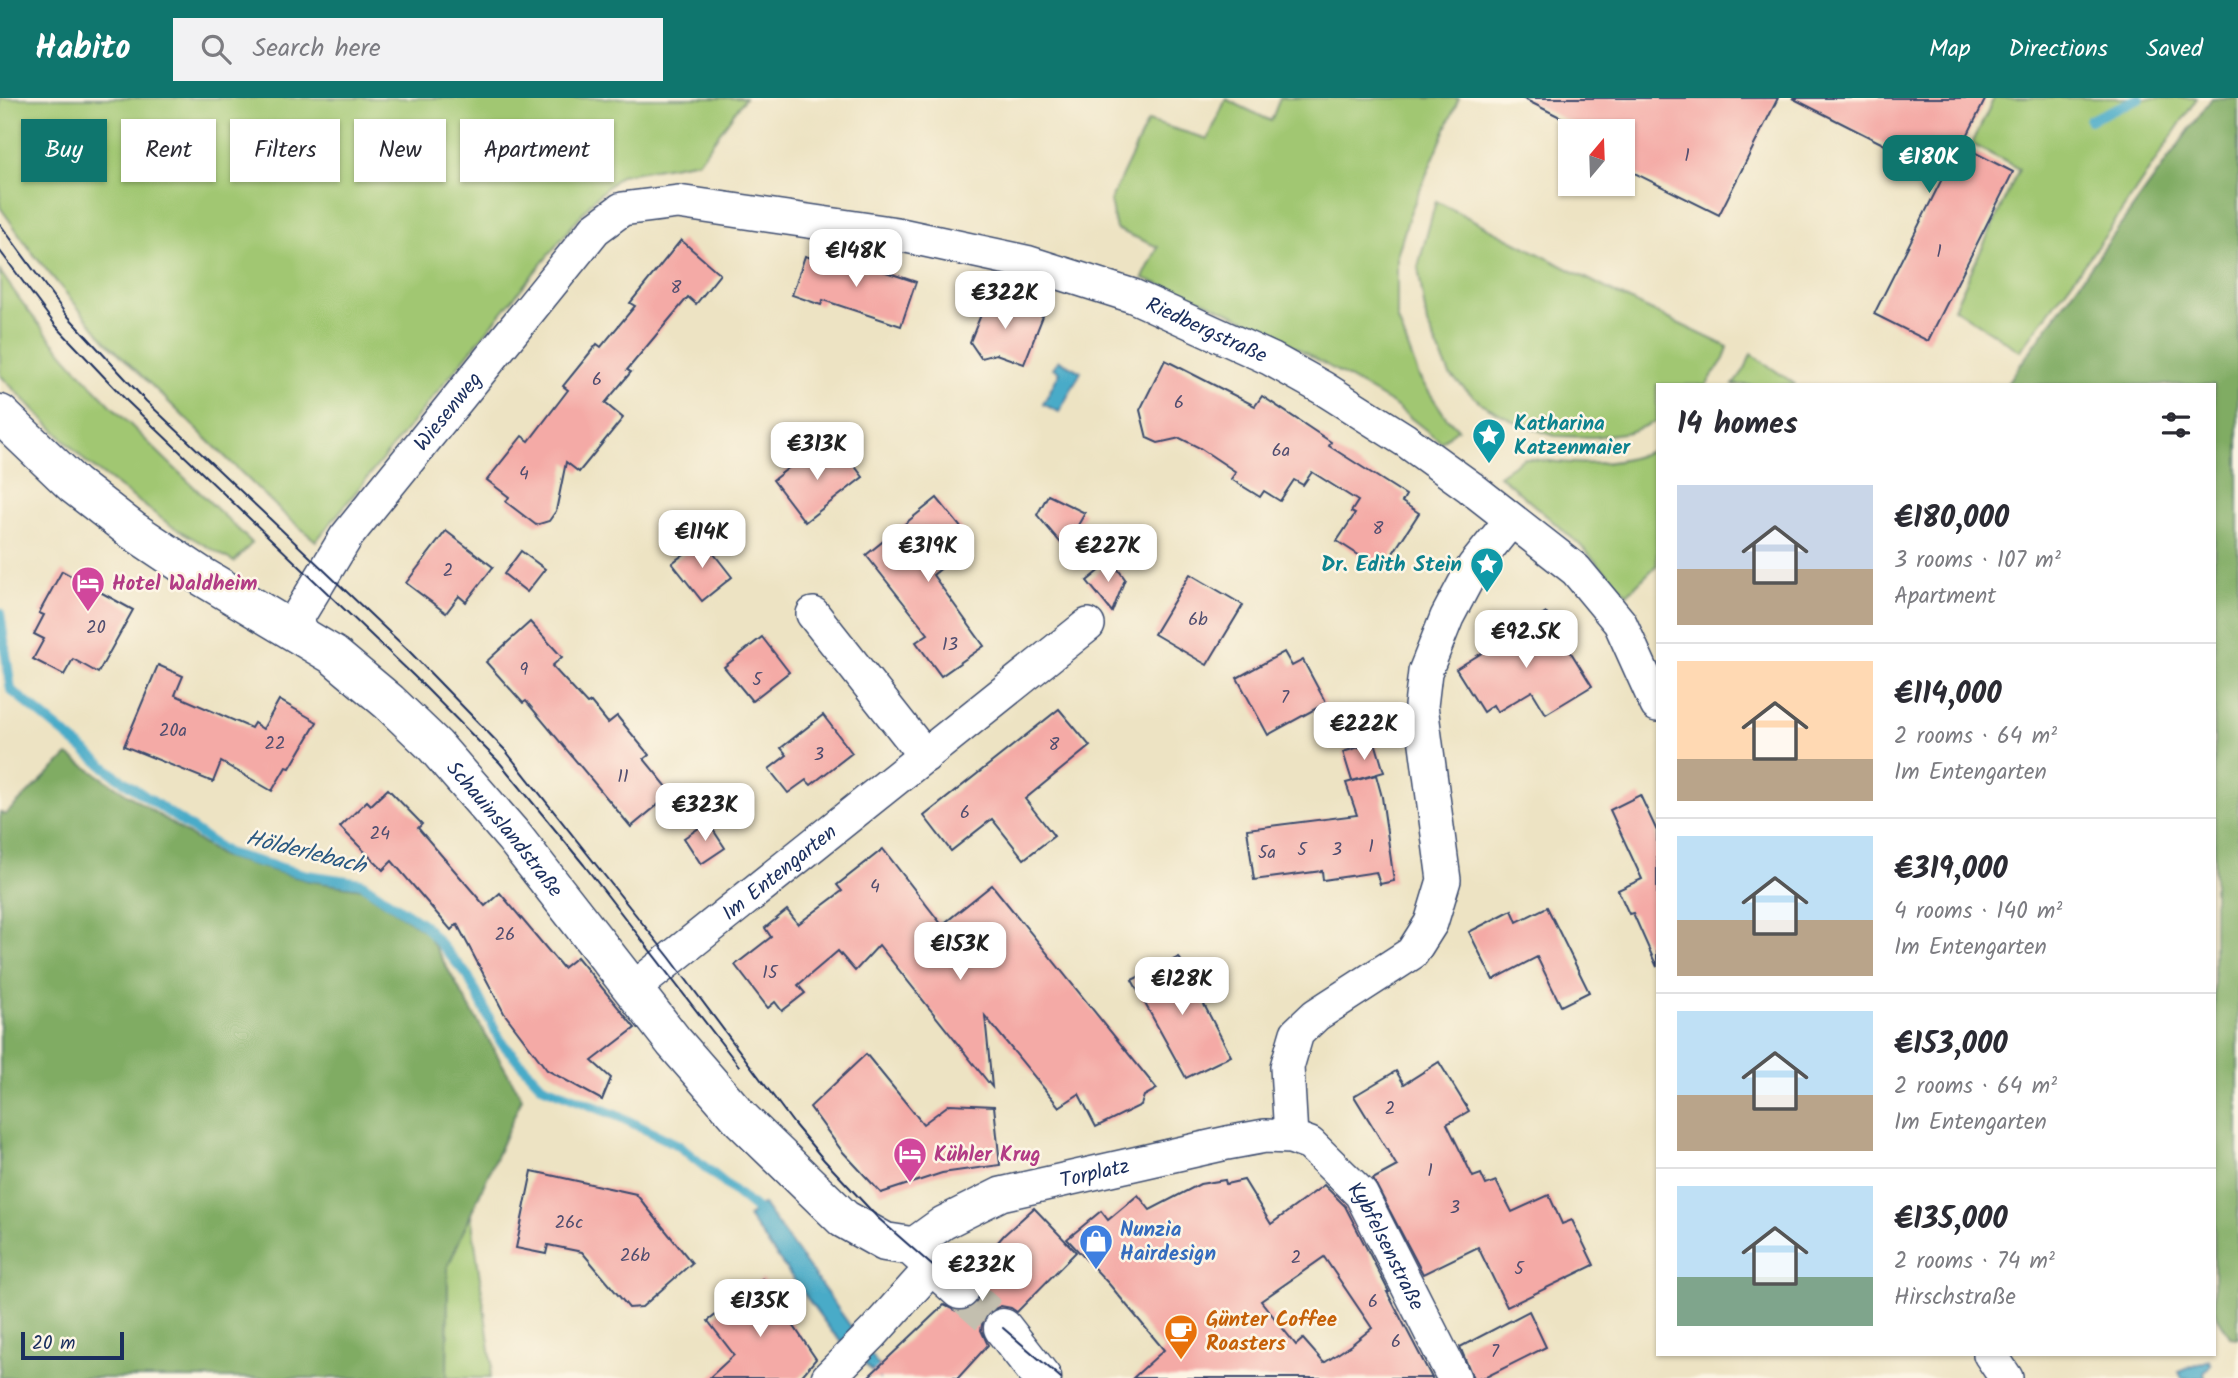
<!DOCTYPE html>
<html lang="en">
<head>
<meta charset="utf-8">
<style>
  :root { --surface:#fff; --page:#f2f2f3; --text:#2b2b33; --muted:#7c7c81; --line:#e1e1e2; --accent:#0f766e }
  body { margin:0; font-family:Kalam,sans-serif; background:var(--page); color:var(--text); height:100vh; display:flex; flex-direction:column; font-size:26px; white-space:nowrap }
  * { box-sizing:border-box; margin:0 }
  p { font-size:23px; color:var(--muted) }
  .icon { flex:none; width:38px; height:38px; fill:none; stroke:currentColor; stroke-width:2; stroke-linecap:round; stroke-linejoin:round }
  .map { position:relative; flex:1; overflow:hidden }
  .details { position:absolute; left:1656px; top:285px; width:560px; height:973px; display:flex; flex-direction:column; background:var(--surface); border-radius:0px; box-shadow:0 2px 5px #0004 }
  .details>* { flex:none }
  .banner { position:absolute; left:21px; top:21px; width:665px; height:63px; display:flex; gap:14px }
  .needle { width:46px; rotate:19deg }
  .buttons { position:absolute; left:1558px; top:21px; display:grid; gap:14px }
  .buttons a { display:grid; place-items:center; width:77px; height:77px; border-radius:0px; background:var(--surface); box-shadow:0 2px 5px #0004; font-size:35px }
  .scale { position:absolute; left:21px; bottom:18px; width:103px; box-sizing:border-box; padding-left:7px; border:4px solid #1b2f5e; border-top:0; font-size:19px; line-height:24px; white-space:nowrap; color:#1b2f5e; -webkit-text-stroke:5px #fcf5e5; paint-order:stroke }
  .price { position:absolute; translate:-50% -60px; padding:0 16px; border-radius:14px; background:#fff; color:#222; font-size:23px; line-height:46px; filter:drop-shadow(0 2px 4px #0008) }
  .price::after { content:''; position:absolute; left:50%; top:42px; width:21px; height:16px; margin-left:-10px; background:inherit; clip-path:polygon(0 0,100% 0,50% 100%) }
  .price.current { background:var(--accent); color:#fff }
  ul { padding:0; list-style:none }
  li { display:flex; align-items:center; gap:21px; height:175px; padding:0 21px }
  li+li { border-top:2px solid var(--line) }
  li span { display:grid; place-items:center; flex:none; width:196px; height:140px; border-radius:0px; color:#555 }
  li>.icon { margin-inline-start:auto }
  span .icon { width:84px; height:84px; fill:#fffc; stroke-width:1 }
  li b { font-size:30px }
  h2 { display:flex; justify-content:space-between; align-items:center; height:84px; padding:0 21px; font-size:30px }
  .chip { padding:0 24px; border-radius:0px; background:var(--surface); box-shadow:0 2px 5px #0004; font-size:24px; line-height:63px }
  .chip.current { background:var(--accent); color:#fff }
  header { display:flex; align-items:center; gap:42px; box-sizing:border-box; height:98px; padding:0 35px; background:var(--accent); color:#fff }
  header strong { font-size:33px }
  nav { display:flex; gap:38px; margin-inline-start:auto; font-size:24px }
  .search { width:490px; height:63px; background:var(--page); display:flex; align-items:center; gap:18px; box-sizing:border-box; padding:0 24px; border-radius:0px; color:var(--muted); font-size:26px }
  .map>svg:first-child { display:block }
  .green { fill:#a1c772; stroke:#5e7b68; stroke-width:2 }
  .forest { fill:#80ac64; stroke:#4e6e61; stroke-width:2 }
  .water { fill:#48abc8; stroke:#326d93; stroke-width:2 }
  .lines { fill:none; stroke-linecap:round; stroke-linejoin:round }
  .stream { stroke:#48abc8; stroke-width:10 }
  .building { fill:#f4aaa6; fill-rule:evenodd }
  .secondary-tunnel { stroke:#c3bfaf; stroke-width:38; stroke-dasharray:38 19; stroke-linecap:butt }
  .street-casing { stroke:#3a4a6d; stroke-width:36 }
  .secondary-casing { stroke:#3a4a6d; stroke-width:41 }
  .street { stroke:#fff; stroke-width:33 }
  .secondary { stroke:#fff; stroke-width:38 }
  .tram { stroke:#1b2f5e; stroke-width:2 }
  .labels { text-anchor:middle; stroke-width:5; stroke-linejoin:round; paint-order:stroke }
  .number-label { font-size:18px; fill:#514e70 }
  .street-label { font-size:21px; fill:#1b2f5e; stroke:#fcf5e5 }
  .culture-label { font-size:21px; font-weight:bold; fill:#0d838f; stroke:#fcf5e5; text-anchor:start }
  .hotel-label { font-size:21px; font-weight:bold; fill:#b23c85; stroke:#fcf5e5; text-anchor:start }
  .shop-label { font-size:21px; font-weight:bold; fill:#366cbe; stroke:#fcf5e5; text-anchor:start }
  .food-label { font-size:21px; font-weight:bold; fill:#c56008; stroke:#fcf5e5; text-anchor:start }
  .water-label { font-size:23px; font-style:italic; fill:#2b5a83; stroke:#fcf5e5 }
</style>
</head>
<body>
<header>
<strong>Habito</strong>
<div class="search"><svg class="icon" aria-label="search" viewBox="0 0 24 24"><circle cx="10" cy="10" r="6"/><path d="M15 15l6 6"/></svg>Search here</div>
<nav><a>Map</a><a>Directions</a><a>Saved</a></nav>
</header>
<div class="map">
<svg width="2238" height="1280" viewBox="0 0 2238 1280">
  <rect width="100%" height="100%" fill="#fcf5e5"/>
  <filter id="ink" filterUnits="userSpaceOnUse"><feTurbulence type="fractalNoise" baseFrequency=".0143" numOctaves="2"/><feDisplacementMap in="SourceGraphic" scale="14" xChannelSelector="R" yChannelSelector="G"/><feConvolveMatrix kernelMatrix="1 2 1 2 8 2 1 2 1" color-interpolation-filters="sRGB"/></filter>
  <filter id="wash" filterUnits="userSpaceOnUse"><feTurbulence type="fractalNoise" baseFrequency=".00686" numOctaves="4" result="noise"/><feDisplacementMap in="SourceGraphic" scale="28" xChannelSelector="R" yChannelSelector="G"/><feGaussianBlur stdDeviation="1.57" result="paint"/><feColorMatrix in="noise" values="0 0 0 0 0 0 0 0 0 0 0 0 0 0 0 0 0 1.4 0 .05"/><feComposite in="paint" operator="in"/></filter>
  <g filter="url(#wash)">
    <rect width="100%" height="100%" fill="#ede3c3"/>
    <g class="green">
      <path d="M0,0H745L699,63L621,77L594,101L316,443L284,416L106,243L34,157L0,109Z"/>
      <path d="M1280,0H1459L1410,115L1397,158V219L1419,279L1446,319L1458,331L1441,344L1393,306L1263,230L1206,204L1143,180L1158,149L1116,131L1110,103L1148,23L1208,41L1226,1L1271,23Z"/>
      <path d="M1994,0H2197L2108,134L2020,253L1954,210L2019,71L1972,46Z"/>
      <path d="M1436,103L1621,198L1728,249L1724,261L1706,287H1657V323L1630,334L1594,339L1555,338L1519,326L1482,306L1450,277L1427,226L1418,169Z"/>
      <path d="M0,173C68,276 165,359 252,445L234,464L170,427L86,364L0,277Z"/>
      <path d="M1751,256L1795,286V287H1733L1745,271Z"/>
      <path d="M1657,350V467L1627,496L1579,446L1499,377L1524,360C1568,366 1616,372 1657,350Z"/>
      <path d="M471,1116L492,1266L490,1280H447L448,1168Z"/>
    </g>
    <g class="forest">
      <path d="M2212,0H2238V1240L2230,1239L2214,1212V287H2006Z"/>
      <path d="M68,657L221,758L309,783L362,791L427,835L522,1000L448,1168L447,1280H0V714L5,717Z"/>
    </g>
    <g class="water">
      <path d="M1059,262L1081,274L1059,314L1043,306L1060,274L1053,270Z"/>
      <path d="M763,1106L879,1268V1280L832,1234L748,1119Z"/>
      <path d="M2209,1262L2211,1267L2204,1275L2205,1280H2182L2179,1274Z"/>
    </g>
    <g class="lines">
      <g class="stream">
        <path d="M2090,22L2139,0"/>
        <path d="M0,515L11,592L116,678L227,755L307,777L361,785L424,827L468,878L501,944L542,988L618,1018L678,1047L756,1111L763,1122"/>
      </g>
    </g>
    <g id="blocks">
      <g class="building">
        <path d="M1522,0H1778L1719,117L1622,69V33H1588Z"/>
        <path d="M1792,0H1986L1962,48L2013,74L1928,243L1874,216L1942,81L1889,54L1891,50Z"/>
        <path d="M681,142L720,176L696,206L688,199L627,272L631,274L605,305L623,320L579,374L566,364L556,413L549,423L536,427L506,404L509,399L487,382L522,338L529,343L568,292L563,288L597,246L601,249L635,208L630,205Z"/>
        <path d="M805,158L840,169L841,165L866,173L868,168L916,184L901,228L823,202L821,207L792,197Z"/>
        <path d="M989,197L1043,218L1024,266L996,256L981,260L970,244Z"/>
        <path d="M1165,262L1255,308L1262,298L1331,344L1329,348L1406,397L1402,404L1419,415L1382,472L1337,443L1355,416L1351,414L1358,403L1312,374L1303,387L1294,382L1280,403L1264,393L1260,399L1231,381L1236,374L1200,350L1180,340L1158,345L1147,340L1140,312Z"/>
        <path d="M813,351L825,366L843,353L863,379L805,424L773,382Z"/>
        <path d="M1048,397L1085,415L1065,450L1037,417Z"/>
        <path d="M937,400L963,432L948,444L958,457L933,477L984,548L941,578L916,544L928,536L866,457Z"/>
        <path d="M446,433L493,469L466,504L459,498L446,515L406,485Z"/>
        <path d="M703,442L732,479L702,503L672,465Z"/>
        <path d="M521,453L545,471L527,494L504,476Z"/>
        <path d="M1112,463L1125,481L1112,514L1087,483Z"/>
        <path d="M62,473L133,512L98,575L73,561L64,577L33,561L44,541L34,536L44,517L39,515Z"/>
        <path d="M1190,476L1243,507L1207,567L1154,536Z"/>
        <path d="M1546,515L1592,588L1546,616L1532,593L1497,614L1493,607L1483,614L1456,571Z"/>
        <path d="M530,524L562,559L552,568L587,606L591,604L608,625L617,618L649,657L644,661L672,695L631,729L526,603L523,605L486,564Z"/>
        <path d="M762,539L789,574L752,603L724,569Z"/>
        <path d="M1284,554L1292,568L1303,562L1326,605L1268,637L1237,580Z"/>
        <path d="M158,567L183,578L175,597L251,630L254,625L263,631L279,602L317,624L290,670L286,669L272,693L221,664L213,684L124,648Z"/>
        <path d="M1059,611L1090,648L1025,701L1054,738L1024,761L992,721L951,753L924,718Z"/>
        <path d="M823,617L852,655L811,687L806,682L788,695L769,671L787,657L781,650Z"/>
        <path d="M1375,644L1384,674L1352,683L1343,654Z"/>
        <path d="M1376,677L1382,699L1394,783L1380,786L1376,774L1323,782L1322,773L1254,782L1247,731L1357,717L1346,685Z"/>
        <path d="M388,691L422,726L418,730L485,808L500,795L563,870L577,859L635,930L592,963L611,980L602,1002L547,972L504,915L457,826L451,832L392,763L383,772L340,729L367,703L371,707Z"/>
        <path d="M1640,697L1657,733V869L1633,815L1629,816L1618,792L1642,781L1610,712Z"/>
        <path d="M708,724L725,750L701,766L684,740Z"/>
        <path d="M883,751L942,827L992,787L1157,991L1144,998L1141,1007L1096,1029L1079,996L1059,1009L985,918L992,989L879,847L855,873L838,853L798,887L805,895L782,913L775,904L768,910L735,867L771,839L765,830L787,812L798,826L842,793L837,787Z"/>
        <path d="M1547,809L1589,894L1561,908L1537,859L1493,882L1469,834L1512,812L1517,824Z"/>
        <path d="M1179,859L1231,958L1186,980L1132,882Z"/>
        <path d="M866,956L923,1026L950,1006L994,1008L1000,1067L942,1075L881,1095L842,1053L810,1009Z"/>
        <path d="M1439,964L1469,1013L1447,1026L1473,1079L1481,1076L1486,1087L1496,1083L1512,1114L1549,1097L1562,1126L1572,1122L1594,1167L1507,1209L1478,1149L1423,1176L1373,1081L1397,1068L1354,998L1396,973L1404,986Z"/>
        <path d="M532,1073L636,1096L692,1165L642,1209L629,1210L582,1154L548,1147L546,1156L516,1150Z"/>
        <path d="M1225,1082L1226,1086L1244,1082L1271,1126L1324,1087L1345,1108L1389,1194H1387L1432,1280H1133L1164,1252L1109,1186L1067,1141L1101,1113L1108,1122L1138,1097L1150,1112L1200,1086ZM1324,1159L1372,1230L1351,1247L1324,1265L1303,1241L1296,1247L1261,1203Z"/>
        <path d="M1034,1110L1076,1154L1017,1214L1011,1210L1001,1208L989,1213L983,1221L981,1232L988,1247L958,1280H867L944,1207L956,1213H966L976,1207L981,1196V1186L976,1178L988,1167L983,1161L1004,1137Z"/>
        <path d="M762,1181L816,1261L800,1280H709L734,1257L708,1223Z"/>
        <path d="M1529,1213L1546,1249L1484,1280H1473L1460,1249Z"/>
      </g>
    </g>
  </g>
  <g filter="url(#ink)">
    <use href="#blocks" fill-opacity="0" stroke="#3a4a6d" stroke-width="2"/>
    <g class="lines">
      <path class="secondary-tunnel" d="M960,1192L1003,1230"/>
      <g class="street-casing">
        <g id="street">
          <path d="M813,516L925,658"/>
          <path id="s1" d="M291,530L346,439L595,131L622,111L678,104L897,136L1026,164L1133,198L1271,261L1323,290L1405,342L1470,389L1576,472L1620,525L1657,607"/>
          <path id="s2" d="M633,891L1088,527"/>
          <path d="M1291,1039L1287,969L1297,935L1316,917L1412,855L1431,825L1444,782L1421,608L1425,574L1447,519L1474,468L1511,422"/>
          <path id="s3" d="M911,1148L943,1125L1001,1096L1227,1045L1265,1038L1291,1039L1310,1046L1361,1096L1454,1280"/>
          <path d="M1990,1256L2006,1280"/>
          <path d="M828,1280L873,1235L933,1168"/>
        </g>
      </g>
      <g class="secondary-casing">
        <g id="secondary">
          <path id="s4" d="M0,316L74,387L132,432L198,476L333,557L389,604L435,648L514,739L674,944L742,1022L844,1121L885,1144L911,1148L960,1192"/>
          <path d="M1003,1230L1042,1280"/>
        </g>
      </g>
      <use href="#street" class="street"/>
      <use href="#secondary" class="secondary"/>
      <g class="tram">
        <path d="M0,126L65,215L146,303L409,553L505,652L670,860L794,1026L824,1062L878,1120L960,1192"/>
        <path d="M0,153L56,228L127,303L414,578L500,665L584,767L739,968"/>
        <path d="M1003,1230L1061,1280"/>
      </g>
    </g>
  </g>
  <defs>
    <g id="sight-pin" transform="scale(1.75)"><path d="M0 17L-7.5 6A9.5 9.5 0 1 1 7.5 6Z" fill="#0f9aa8" stroke="#fcf5e5"/><path d="M0-6L1.8-2.2L6-1.7L2.9 1.2L3.7 5.4L0 3.3L-3.7 5.4L-2.9 1.2L-6-1.7L-1.8-2.2Z" fill="#fff"/></g>
    <g id="hotel-pin" transform="scale(1.75)"><path d="M0 17L-7.5 6A9.5 9.5 0 1 1 7.5 6Z" fill="#d1479c" stroke="#fcf5e5"/><path d="M-6-4.5h1.5V1H6V5H4.5V3h-9V5H-6ZM-4 0a1.8 1.8 0 1 1 3.6 0ZM.5 0V-2.5h3Q6-2.5 6 0Z" fill="#fff"/></g>
    <g id="shop-pin" transform="scale(1.75)"><path d="M0 17L-7.5 6A9.5 9.5 0 1 1 7.5 6Z" fill="#3f7fe0" stroke="#fcf5e5"/><path d="M-5-2.5h2.3a2.7 3.5 0 0 1 5.4 0H5L5.5 6h-11ZM-1.5-2.5h3a1.5 2.3 0 0 0-3 0Z" fill="#fff"/></g>
    <g id="cafe-pin" transform="scale(1.75)"><path d="M0 17L-7.5 6A9.5 9.5 0 1 1 7.5 6Z" fill="#e8710a" stroke="#fcf5e5"/><path d="M-5.5-4.5H6V0H3Q3 3.5 0 3.5H-2.5Q-5.5 3.5-5.5 0ZM3-3.2v2h1.7v-2ZM-6 4.5H4V6H-6Z" fill="#fff"/></g>
  </defs>
  <g fill-rule="evenodd">
    <use href="#sight-pin" x="1489" y="337"/>
    <use href="#sight-pin" x="1487" y="466"/>
    <use href="#hotel-pin" x="88" y="485"/>
    <use href="#hotel-pin" x="910" y="1056"/>
    <use href="#shop-pin" x="1096" y="1143"/>
    <use href="#cafe-pin" x="1181" y="1233"/>
  </g>
  <g class="labels">
    <g class="number-label">
      <text x="1687" y="63">1</text>
      <text x="1939" y="159">1</text>
      <text x="676" y="195">8</text>
      <text x="597" y="287">6</text>
      <text x="1179" y="310">6</text>
      <text x="1281" y="358">6a</text>
      <text x="524" y="381">4</text>
      <text x="1378" y="436">8</text>
      <text x="448" y="478">2</text>
      <text x="1198" y="527">6b</text>
      <text x="96" y="535">20</text>
      <text x="950" y="552">13</text>
      <text x="524" y="577">9</text>
      <text x="757" y="587">5</text>
      <text x="1285" y="605">7</text>
      <text x="173" y="638">20a</text>
      <text x="275" y="651">22</text>
      <text x="1054" y="652">8</text>
      <text x="819" y="662">3</text>
      <text x="623" y="684">11</text>
      <text x="965" y="720">6</text>
      <text x="380" y="741">24</text>
      <text x="1371" y="754">1</text>
      <text x="1302" y="757">5</text>
      <text x="1337" y="757">3</text>
      <text x="1267" y="760">5a</text>
      <text x="875" y="794">4</text>
      <text x="505" y="842">26</text>
      <text x="770" y="880">15</text>
      <text x="1390" y="1016">2</text>
      <text x="1430" y="1078">1</text>
      <text x="1455" y="1115">3</text>
      <text x="569" y="1130">26c</text>
      <text x="635" y="1163">26b</text>
      <text x="1296" y="1165">2</text>
      <text x="1519" y="1176">5</text>
      <text x="1373" y="1209">6</text>
      <text x="1396" y="1249">6</text>
      <text x="1495" y="1259">7</text>
    </g>
    <g class="street-label">
      <text dy="7" stroke="none"><textPath href="#s1" startOffset="1139">Riedbergstraße</textPath></text>
      <text dy="7" stroke="none"><textPath href="#s1" startOffset="268">Wiesenweg</textPath></text>
      <text dy="7" stroke="none"><textPath href="#s4" startOffset="658">Schauinslandstraße</textPath></text>
      <text dy="7" stroke="none"><textPath href="#s2" startOffset="187">Im Entengarten</textPath></text>
      <text dy="7" stroke="none"><textPath href="#s3" startOffset="200">Torplatz</textPath></text>
      <text dy="7" stroke="none"><textPath href="#s3" startOffset="550">Kybfelsenstraße</textPath></text>
    </g>
    <g class="culture-label">
      <text x="1514" y="332">Katharina<tspan x="1514" dy="24">Katzenmaier</tspan></text>
      <text x="1462" y="473" text-anchor="end">Dr. Edith Stein</text>
    </g>
    <g class="hotel-label">
      <text x="112" y="492">Hotel Waldheim</text>
      <text x="934" y="1063">Kühler Krug</text>
    </g>
    <g class="shop-label">
      <text x="1120" y="1138">Nunzia<tspan x="1120" dy="24">Hairdesign</tspan></text>
    </g>
    <g class="food-label">
      <text x="1206" y="1228">Günter Coffee<tspan x="1206" dy="24">Roasters</tspan></text>
    </g>
    <g class="water-label">
      <text transform="translate(306 753) rotate(14)" y="8">Hölderlebach</text>
    </g>
  </g>
</svg>
<div class="buttons">
<a><svg class="needle" viewBox="-14 -14 28 28"><path d="M0-13l5 13h-10z" fill="#e53935"/><path d="M0 13l5-13h-10z" fill="#7c7c81"/></svg></a>
</div>
<div class="scale">20 m</div>
<b class="price current" style="left:1929px;top:97px">€180K</b>
<b class="price" style="left:856px;top:191px">€148K</b>
<b class="price" style="left:1005px;top:233px">€322K</b>
<b class="price" style="left:817px;top:384px">€313K</b>
<b class="price" style="left:702px;top:472px">€114K</b>
<b class="price" style="left:928px;top:486px">€319K</b>
<b class="price" style="left:1108px;top:486px">€227K</b>
<b class="price" style="left:1526px;top:572px">€92.5K</b>
<b class="price" style="left:1364px;top:664px">€222K</b>
<b class="price" style="left:705px;top:745px">€323K</b>
<b class="price" style="left:960px;top:884px">€153K</b>
<b class="price" style="left:1182px;top:919px">€128K</b>
<b class="price" style="left:982px;top:1205px">€232K</b>
<b class="price" style="left:760px;top:1241px">€135K</b>
<div class="banner">
<a class="chip current">Buy</a>
<a class="chip">Rent</a>
<a class="chip">Filters</a>
<a class="chip">New</a>
<a class="chip">Apartment</a>
</div>
<section class="details">
<h2>14 homes<svg class="icon" aria-label="filters" viewBox="0 0 24 24"><path d="M4 7h16M4 17h16"/><circle cx="9" cy="7" r="2"/><circle cx="15" cy="17" r="2"/></svg></h2>
<ul>
<li><span style="background:linear-gradient(#c9d6e8 60%,#b9a48a 0)"><svg class="icon" aria-label="home" viewBox="0 0 24 24"><path d="M3 11l9-7 9 7M6 9v11h12V9"/></svg></span><div><b>€180,000</b><p>3 rooms · 107 m²</p><p>Apartment</p></div></li>
<li><span style="background:linear-gradient(#ffd9b3 70%,#b9a48a 0)"><svg class="icon" aria-label="home" viewBox="0 0 24 24"><path d="M3 11l9-7 9 7M6 9v11h12V9"/></svg></span><div><b>€114,000</b><p>2 rooms · 64 m²</p><p>Im Entengarten</p></div></li>
<li><span style="background:linear-gradient(#bfe0f5 60%,#b9a48a 0)"><svg class="icon" aria-label="home" viewBox="0 0 24 24"><path d="M3 11l9-7 9 7M6 9v11h12V9"/></svg></span><div><b>€319,000</b><p>4 rooms · 140 m²</p><p>Im Entengarten</p></div></li>
<li><span style="background:linear-gradient(#bfe0f5 60%,#b9a48a 0)"><svg class="icon" aria-label="home" viewBox="0 0 24 24"><path d="M3 11l9-7 9 7M6 9v11h12V9"/></svg></span><div><b>€153,000</b><p>2 rooms · 64 m²</p><p>Im Entengarten</p></div></li>
<li><span style="background:linear-gradient(#bfe0f5 65%,#7fa58c 0)"><svg class="icon" aria-label="home" viewBox="0 0 24 24"><path d="M3 11l9-7 9 7M6 9v11h12V9"/></svg></span><div><b>€135,000</b><p>2 rooms · 74 m²</p><p>Hirschstraße</p></div></li>
</ul>
</section>
</div>
</body>
</html>
